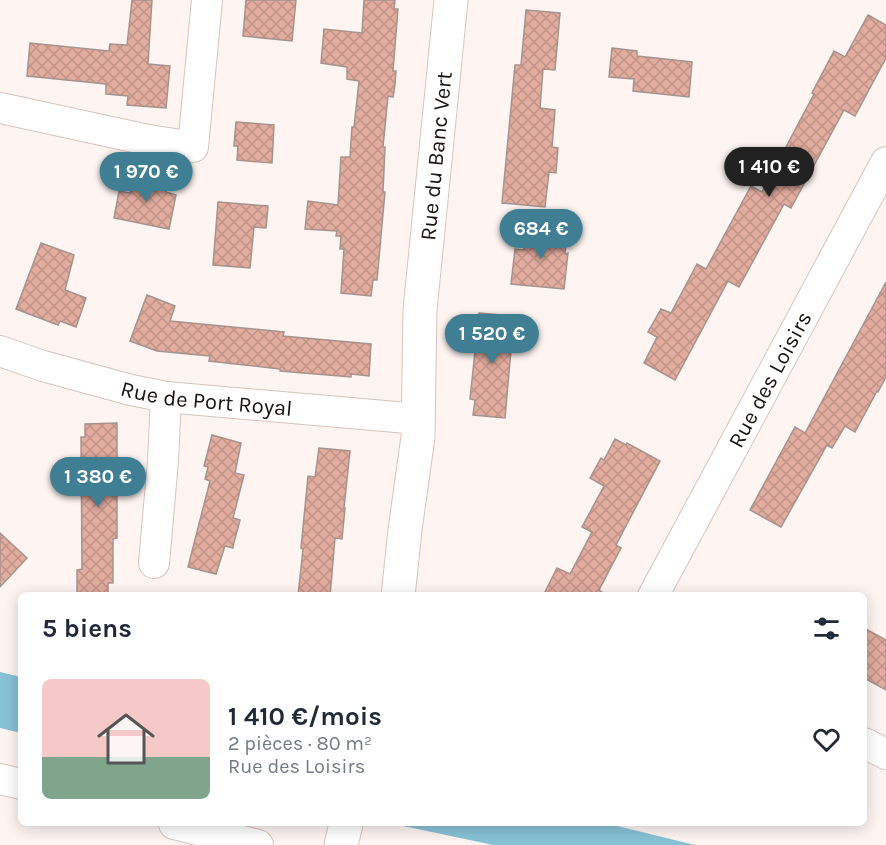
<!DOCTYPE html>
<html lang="fr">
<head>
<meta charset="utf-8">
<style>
  :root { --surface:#fff; --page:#f2f2f3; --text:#1f2937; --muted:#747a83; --accent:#3f7e93 }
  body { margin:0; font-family:Karla,sans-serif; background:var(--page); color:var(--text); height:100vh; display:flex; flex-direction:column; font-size:22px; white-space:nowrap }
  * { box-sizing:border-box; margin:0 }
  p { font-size:20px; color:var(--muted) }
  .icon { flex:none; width:33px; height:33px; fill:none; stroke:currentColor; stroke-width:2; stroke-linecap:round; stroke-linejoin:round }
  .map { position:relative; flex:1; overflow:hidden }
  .sheet { position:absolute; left:18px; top:592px; width:849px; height:234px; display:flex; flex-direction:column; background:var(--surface); border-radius:9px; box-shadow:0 3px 15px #0003 }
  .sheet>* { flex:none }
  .price { position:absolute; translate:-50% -51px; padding:0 14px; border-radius:21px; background:var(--accent); color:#fff; font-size:20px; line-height:39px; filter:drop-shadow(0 2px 3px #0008) }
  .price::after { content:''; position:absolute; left:50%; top:36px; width:18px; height:14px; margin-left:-9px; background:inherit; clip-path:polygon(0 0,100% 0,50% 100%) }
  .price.current { background:#222; color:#fff }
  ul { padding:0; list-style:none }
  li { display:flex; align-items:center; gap:18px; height:150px; padding:0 24px }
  li span { display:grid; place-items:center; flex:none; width:168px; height:120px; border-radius:9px; color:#555 }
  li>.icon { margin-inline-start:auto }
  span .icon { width:72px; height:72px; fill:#fffc; stroke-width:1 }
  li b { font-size:26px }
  h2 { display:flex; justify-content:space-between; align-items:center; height:72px; padding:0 24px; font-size:26px }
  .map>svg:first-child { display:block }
  .water { fill:#88c2d6 }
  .building { fill:url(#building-cross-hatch); stroke:#a7938e; stroke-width:1.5 }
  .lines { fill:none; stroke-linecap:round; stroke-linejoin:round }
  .minor-casing { stroke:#d8c3be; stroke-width:32 }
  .tertiary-casing { stroke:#d8c3be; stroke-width:35 }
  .minor { stroke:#fff; stroke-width:30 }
  .tertiary { stroke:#fff; stroke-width:33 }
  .labels { text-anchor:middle; stroke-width:4.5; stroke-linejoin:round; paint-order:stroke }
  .street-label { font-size:22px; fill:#191210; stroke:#fff }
</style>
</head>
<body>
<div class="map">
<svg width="886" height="845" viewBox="0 0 886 845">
  <defs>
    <pattern id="building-cross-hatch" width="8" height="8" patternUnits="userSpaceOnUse" patternTransform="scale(1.5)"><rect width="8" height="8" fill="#e2ac9f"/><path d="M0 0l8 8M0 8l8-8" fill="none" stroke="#c19388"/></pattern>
  </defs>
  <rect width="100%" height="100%" fill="#fef5f3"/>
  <g class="water">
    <path d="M0,672L21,677V733L0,728Z"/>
    <path d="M394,824H609L695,845H493Z"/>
  </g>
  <g class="building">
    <path d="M132,0H152L148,64L170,66L166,108L127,105L128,96L106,94V84L27,76L30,43L109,51L110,44L127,45Z"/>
    <path d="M246,0H296L292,41L243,36Z"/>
    <path d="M364,0H395L394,9H398L393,71H396L395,85L393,97L388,96L383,147H385L383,192H385L377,280H373L371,296L341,293L344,249H340L341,236H336L337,231L305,229L308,201L338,205L341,157H350L352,127H354L359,81L347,79V67L321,63L324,29L362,33Z"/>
    <path d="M526,10L560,13L555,70L543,69L540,108L555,110L552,147L558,148L556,173L549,172L545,207L502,203L515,65H521Z"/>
    <path d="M868,15L886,25V58L855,116L844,110L791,208L784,204L739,287L728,281L675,380L644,363L657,337L648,332L661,309L671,313L697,264L706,269L751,186L762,192L814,94L812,93L834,51L845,57Z"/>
    <path d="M612,48L637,51V56L692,62L689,97L633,91L634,79L609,77Z"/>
    <path d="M236,122L274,125L272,163L237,160L238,146H234Z"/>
    <path d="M134,176L168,182L166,192L176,195L169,229L114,218L119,191L130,193Z"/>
    <path d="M218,202L268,206L266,228L254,227L250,268L213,265Z"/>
    <path d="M526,227L563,230V241H566L565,254L568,253L564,289L511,284L515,249L524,250Z"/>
    <path d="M41,243L74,255L65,290L86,298L76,327L60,321L58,325L16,309Z"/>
    <path d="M886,282V377L878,392L877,391L855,432L845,426L832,448L827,445L781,527L750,510L795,427L805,433Z"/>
    <path d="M147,295L175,306L170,321L284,332L283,336L371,344L369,376L351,374V377L280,371V369L209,361L210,356L157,351L130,341Z"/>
    <path d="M479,313L514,316L505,418L473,415L475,400L470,399Z"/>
    <path d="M117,423V538L113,539V583H108V596H77V570L82,569L81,437H85V424Z"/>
    <path d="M212,435L241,443L235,473L244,475L233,518L240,520L233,546V548L225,546L216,574L188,567L210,481L205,479L208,467L204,466Z"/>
    <path d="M615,439L626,445L627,443L660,461L616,545L621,548L599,590L608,596H543L557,568L570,574L592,532L582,527L604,486L590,478L601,458L604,460Z"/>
    <path d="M319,448L350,451L344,508H345L342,539L335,538L330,596H298L303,549L301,548L308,476L315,477Z"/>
    <path d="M0,533L27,558L0,587Z"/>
    <path d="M864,628L886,640V690L864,678Z"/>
  </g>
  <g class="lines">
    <g class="minor-casing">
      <g id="minor">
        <path d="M0,108L143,139L193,147L207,0"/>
        <path id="s1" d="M0,351L43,366L131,390L166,397L419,419"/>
        <path d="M154,563L163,461L166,397"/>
        <path id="s2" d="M653,596L886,162"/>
        <path d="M864,743L886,754"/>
        <path d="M0,779L21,784"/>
        <path d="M174,824L258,845"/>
      </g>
    </g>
    <g class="tertiary-casing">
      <g id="tertiary">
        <path id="s3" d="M398,596L405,530L418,437L420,310L451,0"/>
        <path d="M341,845L346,824"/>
      </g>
    </g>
    <use href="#minor" class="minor"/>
    <use href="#tertiary" class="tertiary"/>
  </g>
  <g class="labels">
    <g class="street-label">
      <text dy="8" stroke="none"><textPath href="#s3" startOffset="442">Rue du Banc Vert</textPath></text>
      <text dy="8" stroke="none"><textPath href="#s2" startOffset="246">Rue des Loisirs</textPath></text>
      <text dy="8" stroke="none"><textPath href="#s1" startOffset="213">Rue de Port Royal</textPath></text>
    </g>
  </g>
</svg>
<b class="price current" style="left:769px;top:198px">1 410 €</b>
<b class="price" style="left:146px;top:203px">1 970 €</b>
<b class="price" style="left:541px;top:260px">684 €</b>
<b class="price" style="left:492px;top:365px">1 520 €</b>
<b class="price" style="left:98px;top:508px">1 380 €</b>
<section class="sheet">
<h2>5 biens<svg class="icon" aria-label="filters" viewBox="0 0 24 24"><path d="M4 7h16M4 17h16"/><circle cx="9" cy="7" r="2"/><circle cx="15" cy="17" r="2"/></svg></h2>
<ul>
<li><span style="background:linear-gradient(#f6c9c9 65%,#7fa58c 0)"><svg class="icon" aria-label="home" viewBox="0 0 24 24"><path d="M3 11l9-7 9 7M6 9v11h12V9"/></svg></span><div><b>1 410 €/mois</b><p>2 pièces · 80 m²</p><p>Rue des Loisirs</p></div><svg class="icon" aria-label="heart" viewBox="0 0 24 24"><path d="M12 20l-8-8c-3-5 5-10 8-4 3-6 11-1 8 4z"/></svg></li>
</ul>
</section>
</div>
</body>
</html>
